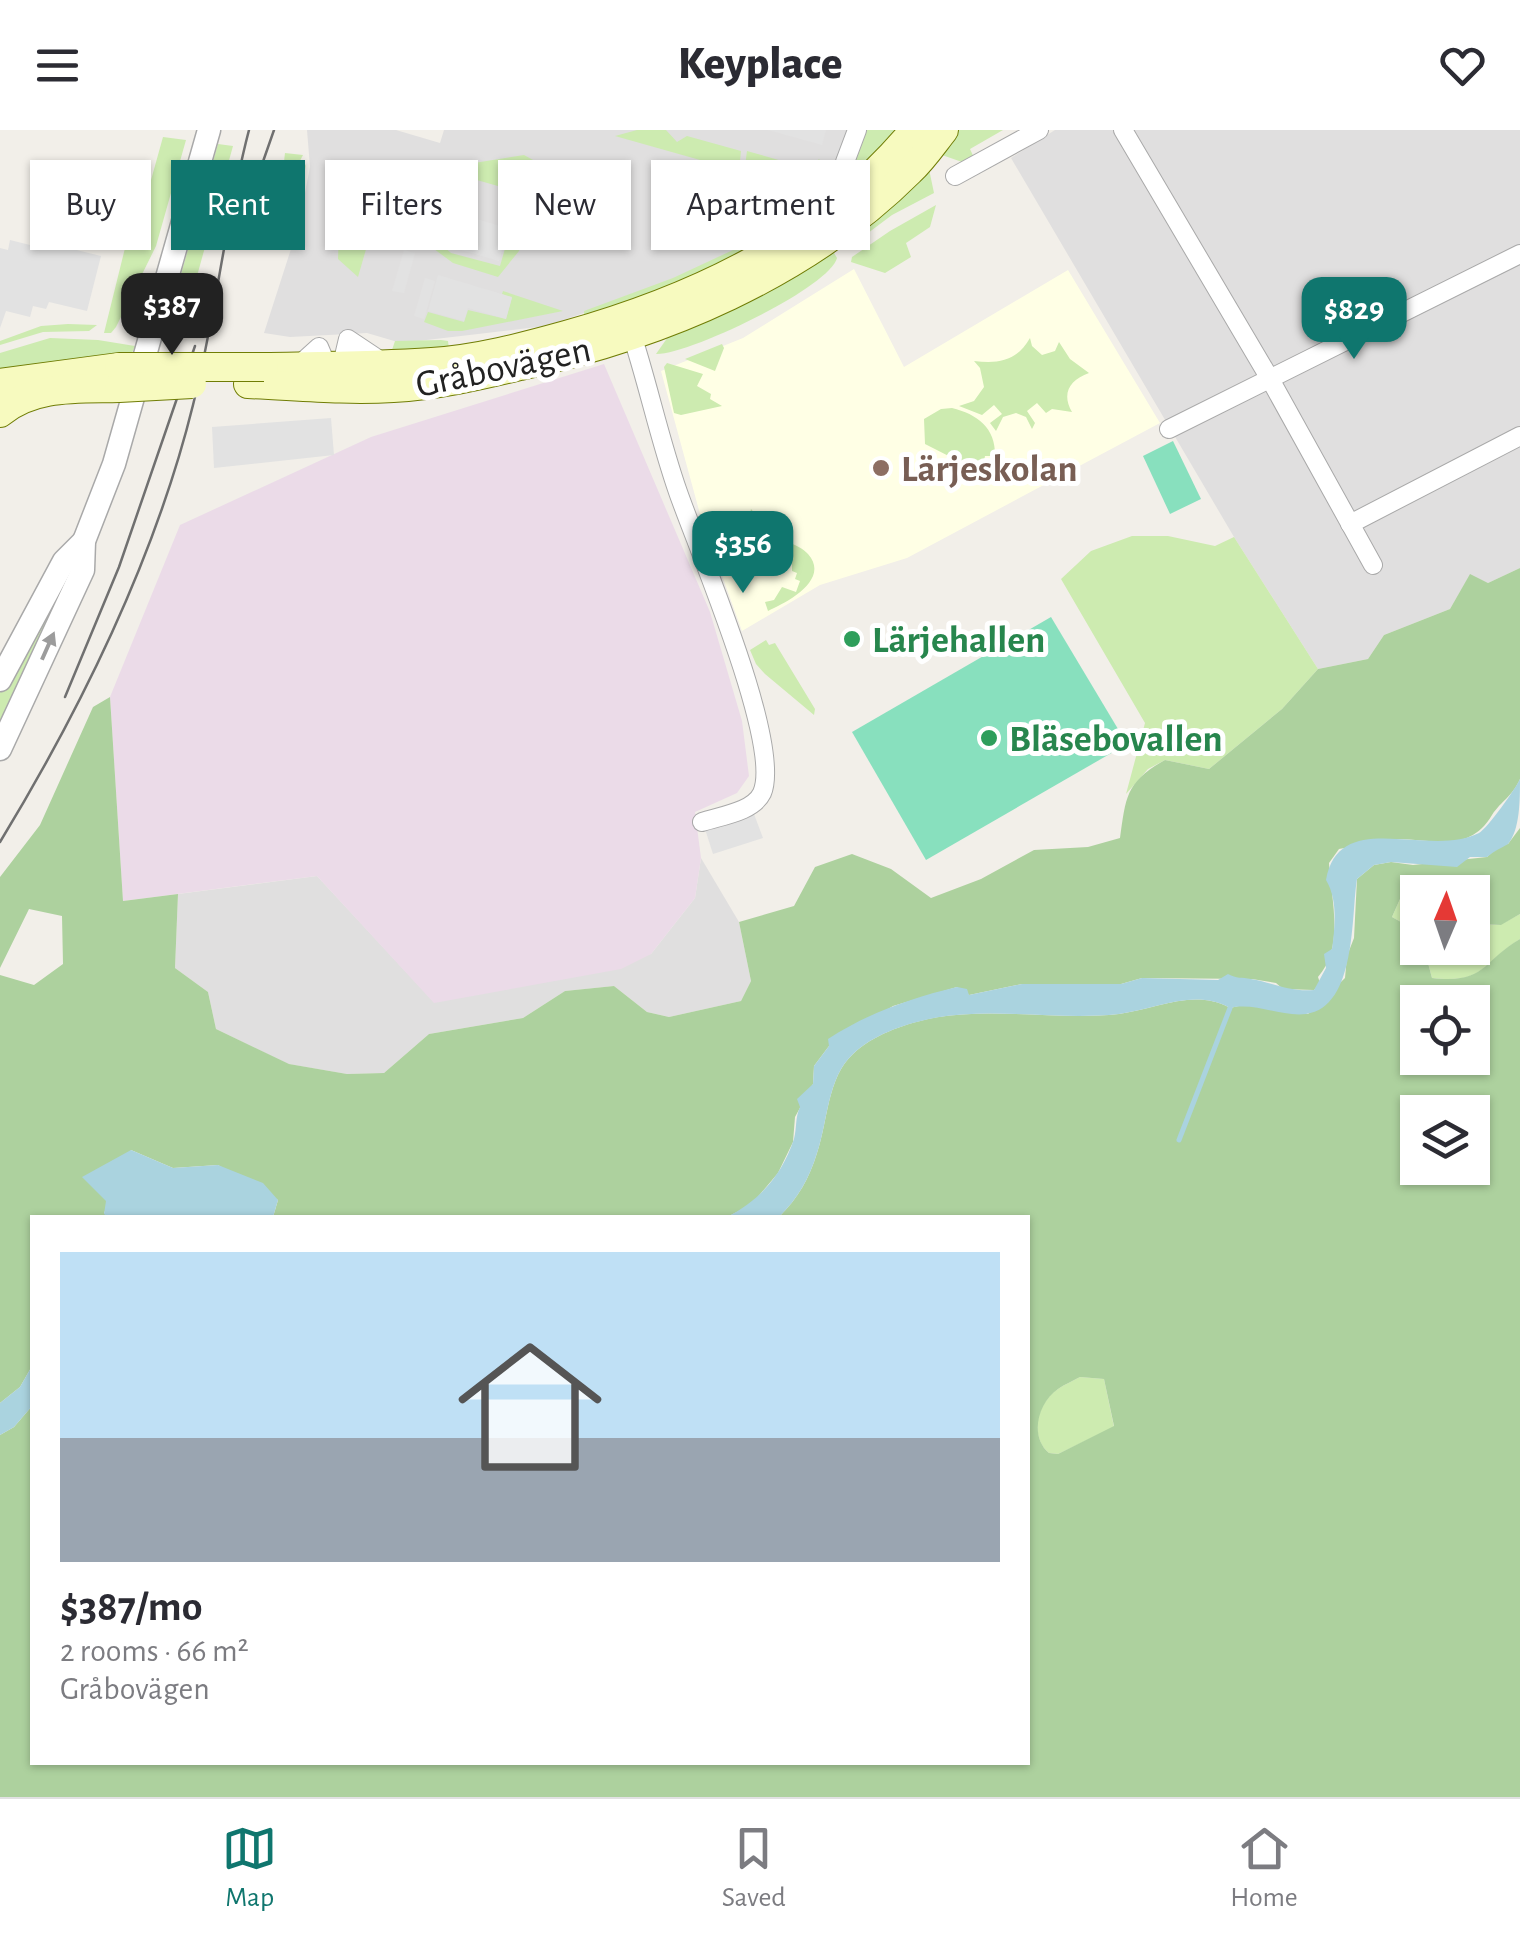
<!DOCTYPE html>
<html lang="en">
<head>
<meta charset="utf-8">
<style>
  :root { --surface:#fff; --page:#f7f7f7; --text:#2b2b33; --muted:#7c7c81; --line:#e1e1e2; --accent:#0f766e }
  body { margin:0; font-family:"Alegreya Sans",sans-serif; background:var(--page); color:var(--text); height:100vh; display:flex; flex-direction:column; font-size:38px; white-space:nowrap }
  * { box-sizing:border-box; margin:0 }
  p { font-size:32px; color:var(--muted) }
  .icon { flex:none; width:55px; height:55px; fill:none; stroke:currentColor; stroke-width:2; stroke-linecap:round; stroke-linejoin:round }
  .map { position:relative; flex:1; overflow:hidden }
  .sheet { position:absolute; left:30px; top:1085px; width:1000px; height:550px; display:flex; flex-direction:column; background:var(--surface); border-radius:0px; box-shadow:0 2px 8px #0004 }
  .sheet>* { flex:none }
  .hud { position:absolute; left:30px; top:30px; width:1000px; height:90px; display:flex; gap:20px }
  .needle { width:65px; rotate:2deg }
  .fabs { position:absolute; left:1400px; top:745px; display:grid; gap:20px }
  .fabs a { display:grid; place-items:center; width:90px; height:90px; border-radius:0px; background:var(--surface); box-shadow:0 2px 8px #0004; font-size:50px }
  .price { position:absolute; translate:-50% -85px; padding:0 22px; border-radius:20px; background:var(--accent); color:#fff; font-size:32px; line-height:65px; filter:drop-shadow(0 2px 5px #0008) }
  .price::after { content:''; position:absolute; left:50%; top:60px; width:30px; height:22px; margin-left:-15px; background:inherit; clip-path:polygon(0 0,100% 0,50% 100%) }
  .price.selected { background:#222; color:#fff }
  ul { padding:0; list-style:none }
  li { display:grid; align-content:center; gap:20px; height:530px; padding:0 30px }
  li+li { border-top:2px solid var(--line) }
  li span { display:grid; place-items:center; height:310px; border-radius:0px; color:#555 }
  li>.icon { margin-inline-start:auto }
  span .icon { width:180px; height:180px; fill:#fffc; stroke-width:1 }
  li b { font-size:42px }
  .tag { padding:0 35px; border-radius:0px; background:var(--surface); box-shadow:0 2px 8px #0004; font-size:35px; line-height:90px }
  .tag.selected { background:var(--accent); color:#fff }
  header { display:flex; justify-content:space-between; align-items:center; height:130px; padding:0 30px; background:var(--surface); font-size:45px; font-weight:800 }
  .menu { display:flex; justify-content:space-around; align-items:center; height:140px; border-top:2px solid var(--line); background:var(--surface); font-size:28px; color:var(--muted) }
  .menu a { display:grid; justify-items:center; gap:5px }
  .menu .selected { color:var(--accent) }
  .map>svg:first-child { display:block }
  .residential { fill:#e0dfdf }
  .industrial { fill:#ebdbe8 }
  .education { fill:#ffffe5 }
  .grass { fill:#cdebb0 }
  .forest { fill:#add19e; fill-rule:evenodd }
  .pitch { fill:#88e0be }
  .parking { fill:#e2e2e2 }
  .water { fill:#aad3df }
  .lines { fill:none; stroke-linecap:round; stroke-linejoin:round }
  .stream { stroke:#aad3df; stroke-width:5 }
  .minor-casing { stroke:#a9a9a9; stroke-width:20 }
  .tertiary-casing { stroke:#a9a9a9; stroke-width:25 }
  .secondary-casing { stroke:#707d05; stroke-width:30 }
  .minor { stroke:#fff; stroke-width:18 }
  .tertiary { stroke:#fff; stroke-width:22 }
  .secondary { stroke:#f7fabf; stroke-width:28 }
  .tram { stroke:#707070; stroke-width:2.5 }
  .secondary-bridge-casing { stroke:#707d05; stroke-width:30; stroke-linecap:butt }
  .secondary-bridge { stroke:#f7fabf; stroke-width:28 }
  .oneway { fill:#9c9c9c }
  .education-dot { fill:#8d6e63; stroke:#fff; stroke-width:4 }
  .leisure-dot { fill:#2e9e5b; stroke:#fff; stroke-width:4 }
  .labels { text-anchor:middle; stroke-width:10; stroke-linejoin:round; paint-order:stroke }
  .street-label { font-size:38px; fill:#222; stroke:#fff }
  .education-label { font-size:38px; font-weight:bold; fill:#785e54; stroke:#fff; text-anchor:start }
  .leisure-label { font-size:38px; font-weight:bold; fill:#27864d; stroke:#fff; text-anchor:start }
</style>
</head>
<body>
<header><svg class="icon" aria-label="menu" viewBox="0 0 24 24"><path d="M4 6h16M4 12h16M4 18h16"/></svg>Keyplace<svg class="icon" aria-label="heart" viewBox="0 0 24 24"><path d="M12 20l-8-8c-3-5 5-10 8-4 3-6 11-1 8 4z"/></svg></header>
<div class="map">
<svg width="1520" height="1667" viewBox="0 0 1520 1667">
  <rect width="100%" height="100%" fill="#f2efe9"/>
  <g class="residential">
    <path d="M307,0H396L440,13L444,0H896L825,70L688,147L546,196L401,213L367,203L290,207L264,203L299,94L310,37Z"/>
    <path d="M1055,0H1520V438L1488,453L1470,445L1450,479L1384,505L1368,529L1318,539L1234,407L1011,28Z"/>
    <path d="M701,728L739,792L751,851L741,871L669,887L647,882L614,856L565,861L523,888L429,904L384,943L347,944L288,934L216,899L208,862L175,838L178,764L317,746L434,872L651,824L695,768Z"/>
  </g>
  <path class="industrial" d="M604,234L710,482L742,591L749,646L737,663L695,682L701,728L695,768L651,824L621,839L434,873L317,746L123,771L110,567L180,395L371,307Z"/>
  <path class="education" d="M854,139L904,237L1068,140L1160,293L907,428L820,455L742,501L700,384L661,241L743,208Z"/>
  <g class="grass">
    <path d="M637,0H666L677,12L687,6L741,21L739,41L615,6Z"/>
    <path d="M867,0H905L881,27L772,112L584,195V181L673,148L733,120L812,74L841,53L854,36Z"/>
    <path d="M952,0H1003L970,19L975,30L962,32L942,25L929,39L934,63L892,85L856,112L845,111Z"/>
    <path d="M163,7L186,10L156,116L116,197L111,203H104L127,110L134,111Z"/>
    <path d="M218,14L233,16L179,211H162Z"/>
    <path d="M747,21L810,39L819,29L834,50L803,70L799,67L795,69L780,57L744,43Z"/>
    <path d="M285,23L303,25L282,66L280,65Z"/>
    <path d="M524,25L544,36L550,51L547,70L428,36L430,30L455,36Z"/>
    <path d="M306,34L297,89L279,83Z"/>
    <path d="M747,62L765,66L785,78L762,96L743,98L733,91C728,78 734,67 747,62Z"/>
    <path d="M936,75L930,97L906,113L911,127L885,143L851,132L852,127L890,101Z"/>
    <path d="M354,88L364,91L371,102L358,147L338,129L339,99Z"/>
    <path d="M512,94L526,98L519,121L498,147L453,133L434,119L442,115L451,123L500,136Z"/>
    <path d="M830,116L837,128C829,158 688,225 656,224L670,204Z"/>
    <path d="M503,161L563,181L462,201H448L424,192L428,182L464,192L468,180L506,189L512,168L502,164Z"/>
    <path d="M68,194L97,195L89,201L43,202L0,215V211L41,196Z"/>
    <path d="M50,208L98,210L135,216L129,230L0,248V223Z"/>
    <path d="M1030,208L1032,216L1042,225L1055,221L1059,212L1070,229L1089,243C1070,250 1061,263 1072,282L1052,279L1046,283L1037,273L1027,281L1035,293L1032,299L1026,287L1016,283L1003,287L996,301L990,293L1002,284L994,275L982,285L959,276L974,271L984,257L980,238L974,231C999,234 1017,231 1030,208Z"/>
    <path d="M441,210L448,211L449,219L391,223L395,211Z"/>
    <path d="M722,214L724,218L715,241L685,229Z"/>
    <path d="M667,233L703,244L697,256L711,264L710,269L722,276L681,285L674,283L664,237Z"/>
    <path d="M952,278C977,284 996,298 995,326H985L983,336L994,339L990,347L925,314L924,289L941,279Z"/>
    <path d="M751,379C761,392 773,403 787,411C794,415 803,418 808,424C831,450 786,473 768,481L765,472L774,470L782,457L796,462L800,451L795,449L797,443L792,441V429L786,426L788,421L783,419L785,413L760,394L748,391Z"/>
    <path d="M1132,406H1168L1215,416L1234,407L1318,539L1282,579L1209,639L1165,630L1148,639L1126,664L1145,593L1061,449L1091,421Z"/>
    <path d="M73,436L0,595V559Z"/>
    <path d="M766,510L769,515L775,513L815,579L814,585L765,544L756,534L750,520Z"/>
    <path d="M1422,748H1445L1461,762H1418L1417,801L1392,787L1400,769Z"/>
    <path d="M1520,784V809C1481,833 1486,854 1432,848L1424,818H1472L1473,788L1476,794L1500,795Z"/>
    <path d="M1080,1247L1104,1249L1114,1297L1058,1324L1049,1323C1029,1306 1037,1273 1058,1259C1065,1254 1073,1251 1080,1247Z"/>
  </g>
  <g class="forest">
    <path d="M1520,438V649C1512,667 1502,670 1492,685C1468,725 1433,708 1394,709C1376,709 1357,716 1339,719L1329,733C1331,770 1345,816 1318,847L1320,853L1314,860L1283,859L1276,853L1252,849L1142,848L1121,854H1022L969,865L957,857L893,876L829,916L814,936L813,954L795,987L793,1012L778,1043L751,1075L727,1087H273L278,1070L218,1035L173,1038L131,1020L104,1083L108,1087L32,1088V1236L20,1257L0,1273V845L34,855L63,834L62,786L29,779L0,838V747L40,695L93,577L110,567L123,771L178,764L175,838L208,862L216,899L289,934L347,944L384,943L429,904L523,888L565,861L614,856L647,882L669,887L741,871L751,851L739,792L794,776L815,737L852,724L891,739L931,768L981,749L1034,720L1088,717L1120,708C1126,666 1126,652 1165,630L1209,639L1282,579L1318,539L1368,529L1384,505L1450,479L1470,444L1488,453Z"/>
    <path d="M1520,698V784L1501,795L1476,794L1473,788L1472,762H1461L1445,748H1422L1400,769L1392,787L1417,801L1418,818H1424L1432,848C1486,854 1481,832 1520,809V1667H0V1305L14,1297L32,1276V1632H1028V1088L779,1087C798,1068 809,1049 817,1023C828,991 827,948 853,924C873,905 902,895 928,889C991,876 1056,891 1119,884C1156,879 1195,858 1230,878L1243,875L1308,884L1345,848L1347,826L1354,808L1357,749L1374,735L1391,732L1413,735L1487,727L1500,715L1508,714ZM1418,872H1472V928H1418ZM1418,982H1472V1038H1418ZM1080,1247L1104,1249L1114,1296L1058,1324L1049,1323C1029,1306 1038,1273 1058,1259C1065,1254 1073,1251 1080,1247Z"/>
  </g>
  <g class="pitch">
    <path d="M1173,311L1201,369L1170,384L1143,326Z"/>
    <path d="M1051,487L1127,614L926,730L852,602Z"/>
  </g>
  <g class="parking">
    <path d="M768,0H826L822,15Z"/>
    <path d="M463,85L500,96L502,90L511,92L499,131L454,118Z"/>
    <path d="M10,110L38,117L40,111L101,126L87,181L49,172L46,179L33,176L30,187L6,181L0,198V118L8,120Z"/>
    <path d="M404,120L415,123L404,163L392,161Z"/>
    <path d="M438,145L512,167L506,189L468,178L464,191L428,181Z"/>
    <path d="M425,148L435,151L424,189L414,186Z"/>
    <path d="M331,288L334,325L214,338L212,297Z"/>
    <path d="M754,684L763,708L713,724L705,699Z"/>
  </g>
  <g class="water">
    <path d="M1520,649C1520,670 1520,700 1508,714C1501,718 1494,721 1487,727H1470L1457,737L1391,732L1374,735L1357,749C1351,784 1357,877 1306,884C1281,887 1255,872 1230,878C1195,858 1156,879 1119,884C1056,891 991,876 929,889C902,895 873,905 853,924C827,948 828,991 817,1023C809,1049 798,1068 779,1087H727C760,1070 782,1045 794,1009C797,997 795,988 800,977L797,969L813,954L814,936L829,916L828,909C868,883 911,868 957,857L967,859L969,865L1022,854H1121L1142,848L1218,850L1228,844C1237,849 1241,847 1251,849C1274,853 1290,862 1314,860L1326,838L1324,824L1332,819C1335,796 1338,770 1326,750C1339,676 1429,729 1479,703C1488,698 1516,658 1520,649Z"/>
    <path d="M131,1020L173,1038L218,1035L263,1053L278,1070L273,1087H108L104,1084L106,1071L82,1047Z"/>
    <path d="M32,1236V1276L14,1297L0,1305V1273L20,1257Z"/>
  </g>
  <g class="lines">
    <path class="stream" d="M1179,1010L1230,878"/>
    <g class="minor-casing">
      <g id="minor">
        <path d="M1123,0L1270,249L1373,435"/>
        <path d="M845,32L857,0"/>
        <path d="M955,46L1039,0"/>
        <path d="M630,199C648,253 659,308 678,362C697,417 783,615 762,663C753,682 720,686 702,692"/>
        <path d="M298,236L319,217L330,243"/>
        <path d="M340,243L348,209L384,233"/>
        <path d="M1169,299L1520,124"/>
        <path d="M1350,394L1520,306"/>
      </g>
    </g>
    <g class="tertiary-casing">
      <g id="tertiary">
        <path d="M0,550L64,431L84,411"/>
        <path d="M0,619L83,440L84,411L114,334L209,0"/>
      </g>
    </g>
    <g class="secondary-casing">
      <g id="secondary">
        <path d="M264,237C320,236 376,236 432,232C477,229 523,217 566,205C698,168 825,108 914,0"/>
        <path d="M0,253L119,237"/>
        <path d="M248,254C296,256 345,261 393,258C435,256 479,246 520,236C662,205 806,145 910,41C923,29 933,14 944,0"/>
        <path d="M0,283C33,255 78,259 119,258"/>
      </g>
    </g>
    <use href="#minor" class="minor"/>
    <use href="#tertiary" class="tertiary"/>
    <use href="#secondary" class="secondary"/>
    <g class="tram">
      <path d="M236,109L274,0"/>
      <path d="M65,567L119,437L195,216"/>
      <path d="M0,712C82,577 155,429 193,275C216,185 225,91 249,0"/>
    </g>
    <g class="secondary-bridge-casing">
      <g id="secondary-bridge">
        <path d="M119,237H264"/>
        <path d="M119,258L192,254"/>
      </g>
    </g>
    <use href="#secondary-bridge" class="secondary-bridge"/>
  </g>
  <defs><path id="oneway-solid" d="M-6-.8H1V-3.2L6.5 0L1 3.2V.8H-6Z" transform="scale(2.5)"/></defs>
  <use class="oneway" href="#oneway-solid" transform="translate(48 516) rotate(-66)"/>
  <circle class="education-dot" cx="881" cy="338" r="10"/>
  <g class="leisure-dot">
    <circle cx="852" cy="509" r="10"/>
    <circle cx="989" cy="608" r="10"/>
  </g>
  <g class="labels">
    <g class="street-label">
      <text transform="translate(503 236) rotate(-12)" y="13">Gråbovägen</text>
    </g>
    <g class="education-label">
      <text x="901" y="351">Lärjeskolan</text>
    </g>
    <g class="leisure-label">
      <text x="872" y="522">Lärjehallen</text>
      <text x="1009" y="621">Bläsebovallen</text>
    </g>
  </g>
</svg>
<div class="fabs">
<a><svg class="needle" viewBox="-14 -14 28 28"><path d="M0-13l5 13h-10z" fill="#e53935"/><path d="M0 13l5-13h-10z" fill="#7c7c81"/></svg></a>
<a><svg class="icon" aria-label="locate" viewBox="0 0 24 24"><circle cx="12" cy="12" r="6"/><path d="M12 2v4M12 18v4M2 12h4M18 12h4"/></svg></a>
<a><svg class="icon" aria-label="layers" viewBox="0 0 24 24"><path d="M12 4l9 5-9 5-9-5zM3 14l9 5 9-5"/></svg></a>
</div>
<b class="price selected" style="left:172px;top:228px">$387</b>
<b class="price" style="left:1354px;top:232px">$829</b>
<b class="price" style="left:743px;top:466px">$356</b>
<div class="hud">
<a class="tag">Buy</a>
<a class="tag selected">Rent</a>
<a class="tag">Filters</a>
<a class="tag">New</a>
<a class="tag">Apartment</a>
</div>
<section class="sheet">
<ul>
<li><span style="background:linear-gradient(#bfe0f5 60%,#9aa5b1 0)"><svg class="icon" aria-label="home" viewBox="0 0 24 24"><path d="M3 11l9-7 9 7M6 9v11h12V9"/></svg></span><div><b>$387/mo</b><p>2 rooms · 66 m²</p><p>Gråbovägen</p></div></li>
</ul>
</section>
</div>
<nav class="menu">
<a class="selected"><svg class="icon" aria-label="map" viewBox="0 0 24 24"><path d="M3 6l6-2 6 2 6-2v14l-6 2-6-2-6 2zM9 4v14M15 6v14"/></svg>Map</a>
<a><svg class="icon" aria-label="saved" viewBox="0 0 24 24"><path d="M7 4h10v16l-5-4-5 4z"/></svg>Saved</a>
<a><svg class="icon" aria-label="home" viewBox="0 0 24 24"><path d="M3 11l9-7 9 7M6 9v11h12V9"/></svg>Home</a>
</nav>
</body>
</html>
